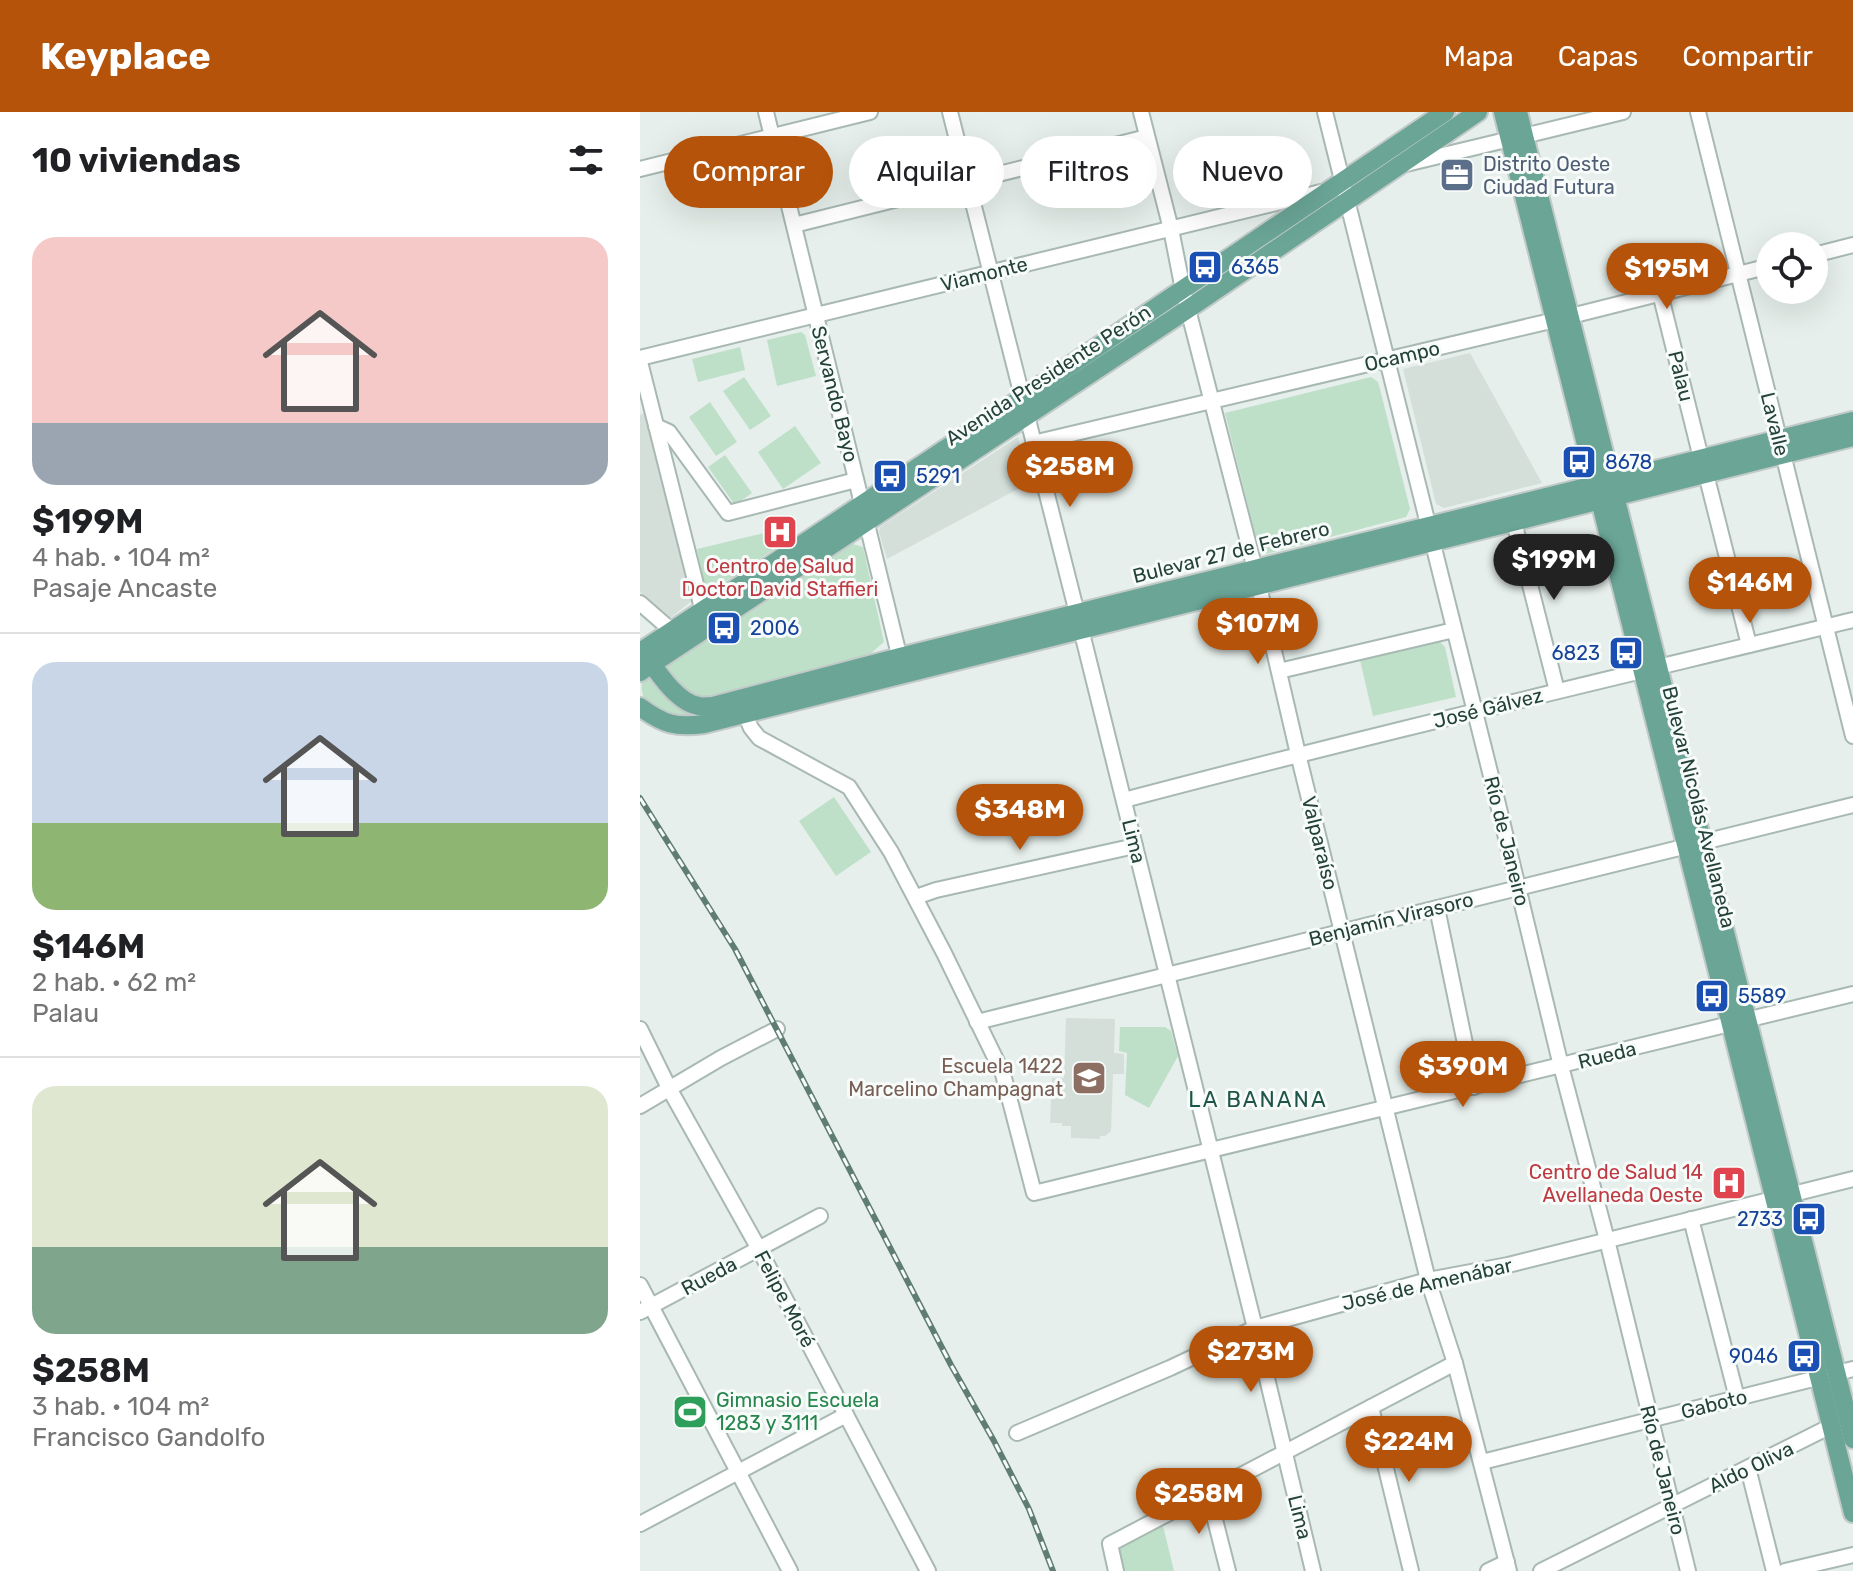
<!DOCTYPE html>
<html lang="es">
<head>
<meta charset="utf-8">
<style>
  :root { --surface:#fff; --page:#f6f6f6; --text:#202124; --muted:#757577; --line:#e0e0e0; --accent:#b45309 }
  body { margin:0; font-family:Rubik,sans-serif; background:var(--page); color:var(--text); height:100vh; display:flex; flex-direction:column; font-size:30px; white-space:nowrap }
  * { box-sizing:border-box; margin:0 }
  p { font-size:26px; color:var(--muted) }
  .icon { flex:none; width:44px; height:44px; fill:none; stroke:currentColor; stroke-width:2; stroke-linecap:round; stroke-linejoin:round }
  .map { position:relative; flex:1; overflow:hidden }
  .sheet { display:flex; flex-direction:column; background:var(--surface); width:640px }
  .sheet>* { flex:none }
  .banner { position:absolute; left:24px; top:24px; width:760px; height:72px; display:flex; gap:16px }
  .fabs { position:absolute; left:1116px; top:120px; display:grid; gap:16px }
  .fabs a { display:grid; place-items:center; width:72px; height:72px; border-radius:50%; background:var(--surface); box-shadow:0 8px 32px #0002; font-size:40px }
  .price { position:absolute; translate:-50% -68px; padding:0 18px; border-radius:28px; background:var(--accent); color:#fff; font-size:26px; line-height:52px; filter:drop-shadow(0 2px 4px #0008) }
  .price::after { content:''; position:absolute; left:50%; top:48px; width:24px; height:18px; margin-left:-12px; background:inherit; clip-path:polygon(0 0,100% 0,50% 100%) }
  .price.selected { background:#222; color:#fff }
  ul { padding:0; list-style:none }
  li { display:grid; align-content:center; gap:16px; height:424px; padding:0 32px }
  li+li { border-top:2px solid var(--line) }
  li span { display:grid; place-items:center; height:248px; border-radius:24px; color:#555 }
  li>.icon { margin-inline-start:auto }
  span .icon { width:144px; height:144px; fill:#fffc; stroke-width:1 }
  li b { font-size:34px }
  h2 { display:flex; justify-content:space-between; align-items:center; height:96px; padding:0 32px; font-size:34px }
  .chip { padding:0 28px; border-radius:36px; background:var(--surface); box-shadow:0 8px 32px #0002; font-size:28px; line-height:72px }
  .chip.selected { background:var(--accent); color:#fff }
  header { display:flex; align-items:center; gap:48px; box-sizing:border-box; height:112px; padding:0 40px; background:var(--accent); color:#fff }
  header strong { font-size:38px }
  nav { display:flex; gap:44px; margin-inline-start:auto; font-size:28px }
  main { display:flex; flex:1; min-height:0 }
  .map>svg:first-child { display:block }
  .built { fill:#d4dfda }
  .green { fill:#bfe0c8 }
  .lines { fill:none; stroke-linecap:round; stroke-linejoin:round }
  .minor-casing { stroke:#a8b8b2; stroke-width:18 }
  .major-casing { stroke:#c2cac8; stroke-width:22 }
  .minor { stroke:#fff; stroke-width:14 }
  .major { stroke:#6aa596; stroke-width:18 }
  .rail-casing { stroke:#5f7d75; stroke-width:6 }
  .rail { stroke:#f7fbf9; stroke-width:3; stroke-dasharray:9; stroke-linecap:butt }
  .labels { text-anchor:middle; stroke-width:6; stroke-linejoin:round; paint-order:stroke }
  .service-label { font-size:20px; fill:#4e5e75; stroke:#f7fbf9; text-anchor:start }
  .transit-label { font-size:20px; fill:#164399; stroke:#f7fbf9; text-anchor:start }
  .street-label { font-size:20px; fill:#24423a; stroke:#f7fbf9 }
  .health-label { font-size:20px; fill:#be3a42; stroke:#f7fbf9 }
  .education-label { font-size:20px; fill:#785e54; stroke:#f7fbf9; text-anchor:end }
  .leisure-label { font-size:20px; fill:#27864d; stroke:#f7fbf9; text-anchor:start }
  .neighbourhood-label { font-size:22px; letter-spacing:2px; fill:#1f5548; stroke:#f7fbf9 }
</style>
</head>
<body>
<header>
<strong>Keyplace</strong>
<nav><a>Mapa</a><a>Capas</a><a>Compartir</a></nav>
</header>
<main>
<section class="sheet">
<h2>10 viviendas<svg class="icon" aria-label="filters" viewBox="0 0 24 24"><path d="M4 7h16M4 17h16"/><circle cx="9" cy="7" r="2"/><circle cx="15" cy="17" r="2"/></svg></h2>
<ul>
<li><span style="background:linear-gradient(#f6c9c9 75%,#9aa5b1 0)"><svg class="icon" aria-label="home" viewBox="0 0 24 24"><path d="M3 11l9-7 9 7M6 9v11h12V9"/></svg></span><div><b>$199M</b><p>4 hab. · 104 m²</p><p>Pasaje Ancaste</p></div></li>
<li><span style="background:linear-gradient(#c9d6e8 65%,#8fb573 0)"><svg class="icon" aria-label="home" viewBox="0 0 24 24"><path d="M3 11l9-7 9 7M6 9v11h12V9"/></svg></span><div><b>$146M</b><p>2 hab. · 62 m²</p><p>Palau</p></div></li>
<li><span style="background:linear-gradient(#dfe7d0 65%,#7fa58c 0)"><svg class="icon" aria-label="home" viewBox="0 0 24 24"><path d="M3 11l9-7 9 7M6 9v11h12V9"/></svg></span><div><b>$258M</b><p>3 hab. · 104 m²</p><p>Francisco Gandolfo</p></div></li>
</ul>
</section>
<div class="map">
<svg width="1213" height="1459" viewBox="0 0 1213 1459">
  <rect width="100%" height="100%" fill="#e6efeb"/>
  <g class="built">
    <path d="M830,241L902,371L804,396L796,392L763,257Z"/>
    <path d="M4,301L53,488L29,507L0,480V303Z"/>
    <path d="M378,325L389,371L247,447L239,420L240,415Z"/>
    <path d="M426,906L475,907L474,941L484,942V962H473L471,1019L465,1024H460V1027L431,1026V1014H422V1011H410L412,966H424Z"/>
  </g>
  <g class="green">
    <path d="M161,220L165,223L176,264L137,274L127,228Z"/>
    <path d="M100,235L105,258L58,270L52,247Z"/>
    <path d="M104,265L131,304L110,318L83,279Z"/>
    <path d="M731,265L738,270L740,277L770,397L766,405L626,442L619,438L585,301Z"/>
    <path d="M70,290L97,330L76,344L49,305Z"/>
    <path d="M155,314L181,351L143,377L118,340Z"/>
    <path d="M85,343L112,381L95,393L68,355Z"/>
    <path d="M124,421L133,438L66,482L57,437Z"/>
    <path d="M209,431L223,435L244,530L230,542L68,586C45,581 39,571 26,553Z"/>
    <path d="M800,530L805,535L816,585L733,604L720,548Z"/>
    <path d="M10,565C31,575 30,598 58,601L57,610C43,610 37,607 25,602C7,594 0,588 2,567Z"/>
    <path d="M194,685L231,740L196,764L159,709Z"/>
    <path d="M480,915H525L531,919L538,944L509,996L485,983L487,941L479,939Z"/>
    <path d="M523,1414L534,1459H482L475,1439Z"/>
  </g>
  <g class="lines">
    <g class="minor-casing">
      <g id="minor">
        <path d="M126,0L262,555"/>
        <path d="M310,0L437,501L615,1216L673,1459"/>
        <path d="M501,0L531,117L543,178L615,457L658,642L788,1168L815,1251L869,1459"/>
        <path d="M685,0L856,684L921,954L967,1128L1048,1459"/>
        <path d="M1058,0L1213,624"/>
        <path d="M884,24L983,0"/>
        <path d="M766,52L870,27"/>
        <path d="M0,57L230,0"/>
        <path d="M154,113L507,25"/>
        <path d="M1174,143L1213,133"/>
        <path d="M1020,181L1061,346"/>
        <path d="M0,246L681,80"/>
        <path d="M0,250L65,508"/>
        <path d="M16,314L29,320L88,401L216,368"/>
        <path d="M393,331L915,208L1130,154"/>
        <path d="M1066,362L1109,533"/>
        <path d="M874,410L917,579"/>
        <path d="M0,491L39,525"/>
        <path d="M639,559L814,518"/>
        <path d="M105,602L111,616L119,626L209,675L251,740L304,841L363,962L394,1081L1213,882"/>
        <path d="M484,688C726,624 970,567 1213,508"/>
        <path d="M276,785L296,778L495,734"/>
        <path d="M797,796L834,975"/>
        <path d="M337,910L1213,693"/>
        <path d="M0,917L30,978L119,1137L288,1459"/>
        <path d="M0,994L81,946L137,917"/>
        <path d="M1051,1107L1097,1286"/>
        <path d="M0,1173L150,1459"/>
        <path d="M0,1200L180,1104"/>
        <path d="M731,1295L771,1459"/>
        <path d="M377,1321L530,1256L615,1216L788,1168L868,1153L1213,1067"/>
        <path d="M842,1350L1213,1257"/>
        <path d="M1108,1356L1134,1459"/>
        <path d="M568,1380L588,1459"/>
        <path d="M0,1412L206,1303"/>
        <path d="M476,1459L470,1432L815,1251"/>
        <path d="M848,1459L867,1450"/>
        <path d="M901,1459L1191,1314"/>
        <path d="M1145,1459L1213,1443"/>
      </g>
    </g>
    <g class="major-casing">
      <g id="major">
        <path d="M863,0L1213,1401"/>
        <path d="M878,0L1213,1327"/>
        <path d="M2,538C15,556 36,591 59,594C64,595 68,594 73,594L260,545L1213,309"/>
        <path d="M0,540L382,286L805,0"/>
        <path d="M0,560L548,197L838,0"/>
        <path d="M0,595C23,612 36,616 64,612L1213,325"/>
      </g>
    </g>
    <use href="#minor" class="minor"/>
    <use href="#major" class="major"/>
    <g class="rail-casing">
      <path id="rail" d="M0,686L95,837L311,1253L354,1329L389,1397L413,1459"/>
    </g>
    <use href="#rail" class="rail"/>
  </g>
  <defs>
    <g id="office-square" transform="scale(1.8)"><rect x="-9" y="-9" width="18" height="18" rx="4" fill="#5c6f8a" stroke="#f7fbf9"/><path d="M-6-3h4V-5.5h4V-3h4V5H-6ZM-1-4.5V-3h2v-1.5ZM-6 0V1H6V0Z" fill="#fff"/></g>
    <g id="bus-square" transform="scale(1.8)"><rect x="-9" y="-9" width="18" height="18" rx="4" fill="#1a4fb4" stroke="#f7fbf9"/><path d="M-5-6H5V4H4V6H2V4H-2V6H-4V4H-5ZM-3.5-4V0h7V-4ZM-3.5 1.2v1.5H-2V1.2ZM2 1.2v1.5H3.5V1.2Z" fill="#fff"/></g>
    <g id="hospital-square" transform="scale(1.8)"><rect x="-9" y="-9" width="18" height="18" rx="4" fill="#e0444e" stroke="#f7fbf9"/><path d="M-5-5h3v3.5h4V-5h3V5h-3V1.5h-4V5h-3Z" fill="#fff"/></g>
    <g id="school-square" transform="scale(1.8)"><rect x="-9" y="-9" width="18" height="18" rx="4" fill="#8d6e63" stroke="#f7fbf9"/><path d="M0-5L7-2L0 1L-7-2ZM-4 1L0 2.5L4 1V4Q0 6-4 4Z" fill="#fff"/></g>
    <g id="stadium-square" transform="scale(1.8)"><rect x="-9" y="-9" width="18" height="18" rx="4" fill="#2e9e5b" stroke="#f7fbf9"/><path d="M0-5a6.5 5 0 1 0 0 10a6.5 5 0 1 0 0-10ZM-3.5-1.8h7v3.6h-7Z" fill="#fff"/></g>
  </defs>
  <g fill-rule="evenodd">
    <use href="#office-square" x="817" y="63"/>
    <use href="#bus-square" x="565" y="155"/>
    <use href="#bus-square" x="939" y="350"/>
    <use href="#bus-square" x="250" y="364"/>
    <use href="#hospital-square" x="140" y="420"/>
    <use href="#bus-square" x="84" y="516"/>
    <use href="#bus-square" x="986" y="541"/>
    <use href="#bus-square" x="1072" y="884"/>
    <use href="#school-square" x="449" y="966"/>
    <use href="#hospital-square" x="1089" y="1071"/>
    <use href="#bus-square" x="1169" y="1107"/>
    <use href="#bus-square" x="1164" y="1244"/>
    <use href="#stadium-square" x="50" y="1300"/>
  </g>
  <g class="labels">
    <g class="service-label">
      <text x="843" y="59">Distrito Oeste<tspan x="843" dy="23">Ciudad Futura</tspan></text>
    </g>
    <g class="transit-label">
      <text x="591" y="162">6365</text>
      <text x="965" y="357">8678</text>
      <text x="276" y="371">5291</text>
      <text x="110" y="523">2006</text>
      <text x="960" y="548" text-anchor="end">6823</text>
      <text x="1098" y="891">5589</text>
      <text x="1143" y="1114" text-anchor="end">2733</text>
      <text x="1138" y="1251" text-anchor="end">9046</text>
    </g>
    <g class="street-label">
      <text transform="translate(344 162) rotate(-14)" y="7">Viamonte</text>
      <text transform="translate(762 244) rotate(-13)" y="7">Ocampo</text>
      <text transform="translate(408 263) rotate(-33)" y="7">Avenida Presidente Perón</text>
      <text transform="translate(1041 264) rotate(76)" y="7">Palau</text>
      <text transform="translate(195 282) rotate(76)" y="7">Servando Bayo</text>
      <text transform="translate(1135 312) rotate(76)" y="7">Lavalle</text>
      <text transform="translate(591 440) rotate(-14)" y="7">Bulevar 27 de Febrero</text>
      <text transform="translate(848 596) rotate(-14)" y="7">José Gálvez</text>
      <text transform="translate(1059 695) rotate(76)" y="7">Bulevar Nicolás Avellaneda</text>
      <text transform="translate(494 729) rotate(76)" y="7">Lima</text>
      <text transform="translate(867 729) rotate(76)" y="7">Río de Janeiro</text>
      <text transform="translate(680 731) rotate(76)" y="7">Valparaíso</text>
      <text transform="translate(751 807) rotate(-14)" y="7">Benjamín Virasoro</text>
      <text transform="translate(967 943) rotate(-14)" y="7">Rueda</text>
      <text transform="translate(69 1164) rotate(-28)" y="7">Rueda</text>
      <text transform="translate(787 1172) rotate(-13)" y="7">José de Amenábar</text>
      <text transform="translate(145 1187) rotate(62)" y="7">Felipe Moré</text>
      <text transform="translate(1074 1292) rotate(-14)" y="7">Gaboto</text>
      <text transform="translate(1111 1355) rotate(-26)" y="7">Aldo Oliva</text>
      <text transform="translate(1023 1358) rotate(76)" y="7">Río de Janeiro</text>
      <text transform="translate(660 1405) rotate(76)" y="7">Lima</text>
    </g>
    <g class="health-label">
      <text x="140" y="461">Centro de Salud<tspan x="140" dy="23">Doctor David Staffieri</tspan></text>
      <text x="1063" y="1067" text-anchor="end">Centro de Salud 14<tspan x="1063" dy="23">Avellaneda Oeste</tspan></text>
    </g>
    <g class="education-label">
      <text x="423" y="961">Escuela 1422<tspan x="423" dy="23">Marcelino Champagnat</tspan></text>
    </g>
    <g class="leisure-label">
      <text x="76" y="1295">Gimnasio Escuela<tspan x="76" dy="23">1283 y 3111</tspan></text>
    </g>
    <g class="neighbourhood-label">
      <text x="618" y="995">LA BANANA</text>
    </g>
  </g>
</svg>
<div class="fabs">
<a><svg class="icon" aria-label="locate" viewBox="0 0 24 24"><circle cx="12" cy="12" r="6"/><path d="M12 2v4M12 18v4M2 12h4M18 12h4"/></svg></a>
</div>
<b class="price" style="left:1027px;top:199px">$195M</b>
<b class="price" style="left:430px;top:397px">$258M</b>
<b class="price selected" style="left:914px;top:490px">$199M</b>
<b class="price" style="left:1110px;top:513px">$146M</b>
<b class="price" style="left:618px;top:554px">$107M</b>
<b class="price" style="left:380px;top:740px">$348M</b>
<b class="price" style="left:823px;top:997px">$390M</b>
<b class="price" style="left:611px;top:1282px">$273M</b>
<b class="price" style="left:769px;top:1372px">$224M</b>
<b class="price" style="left:559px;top:1424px">$258M</b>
<div class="banner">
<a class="chip selected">Comprar</a>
<a class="chip">Alquilar</a>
<a class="chip">Filtros</a>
<a class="chip">Nuevo</a>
</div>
</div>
</main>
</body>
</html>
